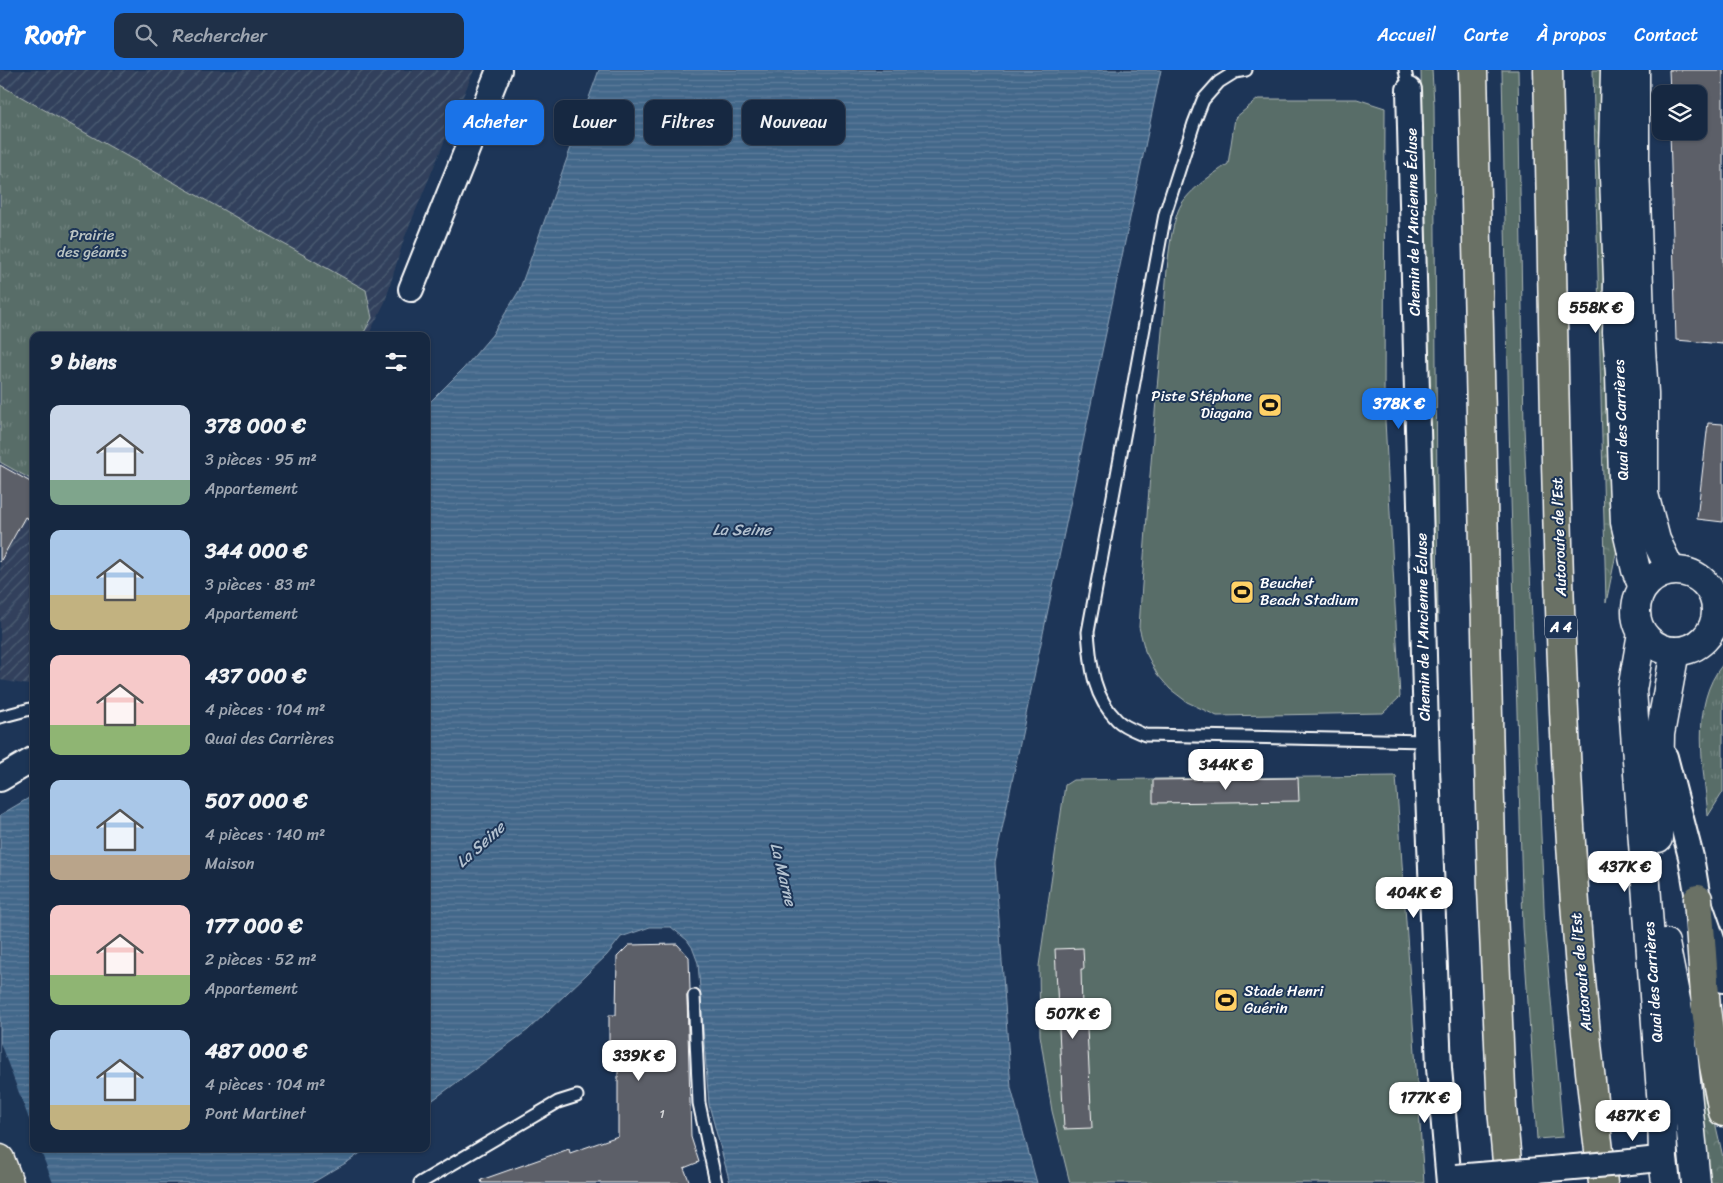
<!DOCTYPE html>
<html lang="fr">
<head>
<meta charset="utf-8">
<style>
  :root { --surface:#162841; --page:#1f3048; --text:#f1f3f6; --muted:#9ea6b1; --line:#35445a; --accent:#1a73e8 }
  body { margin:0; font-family:Sriracha,sans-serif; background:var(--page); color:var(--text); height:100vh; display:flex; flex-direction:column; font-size:19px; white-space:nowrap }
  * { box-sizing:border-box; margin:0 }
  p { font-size:16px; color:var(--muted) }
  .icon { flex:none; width:28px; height:28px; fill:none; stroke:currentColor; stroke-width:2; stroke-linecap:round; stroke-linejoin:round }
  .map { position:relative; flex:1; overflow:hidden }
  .panel { position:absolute; left:30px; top:262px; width:400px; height:820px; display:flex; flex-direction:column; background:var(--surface); border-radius:10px; box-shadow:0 1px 4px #0004,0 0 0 1px var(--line) }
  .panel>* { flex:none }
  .banner { position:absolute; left:445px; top:30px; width:475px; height:45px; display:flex; gap:10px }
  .controls { position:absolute; left:1652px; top:15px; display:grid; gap:10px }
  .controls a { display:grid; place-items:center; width:55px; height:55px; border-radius:10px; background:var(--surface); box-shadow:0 1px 4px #0004,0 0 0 1px var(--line); font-size:25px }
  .price { position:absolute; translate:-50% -42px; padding:0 11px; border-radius:10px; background:#fff; color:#222; font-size:16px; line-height:32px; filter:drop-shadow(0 1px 2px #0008) }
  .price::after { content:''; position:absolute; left:50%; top:30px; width:15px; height:11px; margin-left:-8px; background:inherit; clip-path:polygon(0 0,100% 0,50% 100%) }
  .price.on { background:var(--accent); color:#fff }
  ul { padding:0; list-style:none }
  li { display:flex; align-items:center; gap:15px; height:125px; padding:0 20px }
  li span { display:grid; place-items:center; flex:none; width:140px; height:100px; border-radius:10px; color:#555 }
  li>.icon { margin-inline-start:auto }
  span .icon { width:60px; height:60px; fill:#fffc; stroke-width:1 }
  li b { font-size:21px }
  h2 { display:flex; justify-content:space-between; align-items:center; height:60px; padding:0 20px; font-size:21px }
  .tag { padding:0 18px; border-radius:10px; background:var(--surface); box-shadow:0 1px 4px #0004,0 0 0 1px var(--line); font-size:18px; line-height:45px }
  .tag.on { background:var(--accent); color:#fff }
  header { display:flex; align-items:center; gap:30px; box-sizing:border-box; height:70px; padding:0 25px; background:var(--accent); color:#fff }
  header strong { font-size:24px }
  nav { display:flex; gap:28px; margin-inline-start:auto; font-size:18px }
  .search { width:350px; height:45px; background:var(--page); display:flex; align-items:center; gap:12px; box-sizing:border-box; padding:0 18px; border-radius:10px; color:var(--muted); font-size:19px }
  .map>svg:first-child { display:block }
  .industrial { fill:url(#industrial-furrows) }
  .grass { fill:#586d68; stroke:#acb6b4 }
  .forest { fill:url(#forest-crowns); stroke:#acb6b4 }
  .park { fill:url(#park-tufts); stroke:#acb6b4 }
  .water { fill:url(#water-rules); stroke:#8ea4b9 }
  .pier { fill:#1d3557 }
  .building { fill:#5c5e67; stroke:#fff }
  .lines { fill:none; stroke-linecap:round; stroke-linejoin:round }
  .lane-casing { stroke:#fff; stroke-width:15 }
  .street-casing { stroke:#fff; stroke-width:28 }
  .secondary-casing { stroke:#fff; stroke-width:31 }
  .primary-casing { stroke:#fff; stroke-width:31 }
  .highway-casing { stroke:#fff; stroke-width:31 }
  .lane { stroke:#1d3557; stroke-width:11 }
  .street { stroke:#1d3557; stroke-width:24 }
  .secondary { stroke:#1d3557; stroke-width:28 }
  .primary { stroke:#6b7165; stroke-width:28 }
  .highway { stroke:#6b7165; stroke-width:28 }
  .street-bridge-casing { stroke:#fff; stroke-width:28; stroke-linecap:butt }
  .street-bridge { stroke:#1d3557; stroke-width:24 }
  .labels { text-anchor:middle; stroke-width:4; stroke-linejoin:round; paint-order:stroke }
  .number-label { font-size:12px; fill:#d6d7d9 }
  .shield { fill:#1d3557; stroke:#bbc2cd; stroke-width:1 }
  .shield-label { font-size:14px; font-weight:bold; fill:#fff }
  .street-label { font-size:15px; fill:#fff; stroke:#1d3557 }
  .park-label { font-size:15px; fill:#bcc5c3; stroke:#1d3557 }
  .poi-label { font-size:15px; fill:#fff; stroke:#1d3557; text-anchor:start }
  .water-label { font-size:16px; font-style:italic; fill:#b4c2d0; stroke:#1d3557 }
</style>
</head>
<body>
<header>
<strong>Roofr</strong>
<div class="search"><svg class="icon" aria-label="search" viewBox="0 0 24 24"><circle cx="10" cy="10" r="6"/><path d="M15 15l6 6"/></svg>Rechercher</div>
<nav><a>Accueil</a><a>Carte</a><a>À propos</a><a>Contact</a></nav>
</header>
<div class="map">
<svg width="1723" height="1113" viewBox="0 0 1723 1113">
  <defs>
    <pattern id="industrial-furrows" width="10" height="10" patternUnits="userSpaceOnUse" patternTransform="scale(1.25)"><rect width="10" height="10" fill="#30415c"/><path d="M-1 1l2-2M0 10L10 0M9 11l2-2" fill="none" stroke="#4f5e74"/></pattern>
    <pattern id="forest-crowns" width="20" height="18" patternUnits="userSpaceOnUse" patternTransform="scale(1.25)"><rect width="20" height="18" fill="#586d68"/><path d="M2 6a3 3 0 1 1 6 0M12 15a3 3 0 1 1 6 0" fill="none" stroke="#71837f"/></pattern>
    <pattern id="park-tufts" width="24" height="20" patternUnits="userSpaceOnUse" patternTransform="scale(1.25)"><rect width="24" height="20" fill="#586d68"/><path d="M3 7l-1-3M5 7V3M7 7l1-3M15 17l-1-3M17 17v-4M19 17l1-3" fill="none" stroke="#71837f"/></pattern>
    <pattern id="water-rules" width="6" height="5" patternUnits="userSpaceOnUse" patternTransform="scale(1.25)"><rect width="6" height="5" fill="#43678a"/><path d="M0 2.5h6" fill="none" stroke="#5f7e9c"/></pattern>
  </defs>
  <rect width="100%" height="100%" fill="#1d3557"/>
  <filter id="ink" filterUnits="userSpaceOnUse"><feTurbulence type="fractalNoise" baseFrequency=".02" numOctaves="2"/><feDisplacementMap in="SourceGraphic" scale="10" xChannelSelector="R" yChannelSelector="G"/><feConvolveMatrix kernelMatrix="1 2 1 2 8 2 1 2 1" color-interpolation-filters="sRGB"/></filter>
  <g filter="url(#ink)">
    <path class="industrial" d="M0,0H474L404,169L385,232L368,266H34V616L0,610Z"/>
    <g class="grass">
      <path d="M1421,0H1432L1434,34L1438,553L1429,429Z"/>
      <path d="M1502,0H1518L1524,357L1545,861L1563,1067L1537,1069L1523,857L1509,356Z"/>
      <path d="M1258,29H1357L1385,38L1384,332L1400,627L1383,643L1217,646L1187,632L1170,619L1157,604L1145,581L1139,557C1146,458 1153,359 1162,261C1166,226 1166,173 1178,141C1185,122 1212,105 1228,94L1235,48Z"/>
      <path d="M1396,706L1424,1113H1070L1052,1041L1040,965L1039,896L1065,715L1073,710Z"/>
    </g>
    <g class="forest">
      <path d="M1593,0H1608L1625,440L1606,533Z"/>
      <path d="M1698,978L1723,1087V1113H1708Z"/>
    </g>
    <g class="park">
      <path d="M0,15L366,220L372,248L362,266H34V411L0,392Z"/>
      <path d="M1723,594V722L1708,746C1704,697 1689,635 1723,594Z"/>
    </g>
    <g class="water">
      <path d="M599,0H1161L995,793L1011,1018L1037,1113H730L709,1035L698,893L692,877L687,870L671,857H650L621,867L607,885L528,960L426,1035V338L431,331L464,298L492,265L519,221Z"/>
      <path d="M34,725V1079H366L349,1091L312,1113H0V745Z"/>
    </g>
    <path class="pier" d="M0,973L34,1062V1079H40L53,1113H0Z"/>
    <g class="building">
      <path d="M1669,0H1723V274L1676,270L1670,61H1699V24H1670Z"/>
      <path d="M1708,353L1723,354V452L1697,449Z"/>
      <path d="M0,395L34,414V452L25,447L0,492Z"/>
      <path d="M1298,708L1299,731L1153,733V710Z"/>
      <path d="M677,874L689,887L690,920L687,926L691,1067L699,1092L684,1098L690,1113H482L481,1110L569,1079L570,1083L618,1066V993H609V945H616L617,887L629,875Z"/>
      <path d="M1083,878L1084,899H1081L1082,939H1086L1092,1058L1064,1059L1055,879Z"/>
    </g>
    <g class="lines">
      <g class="lane-casing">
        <g id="lane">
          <path d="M1246,0L1235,2L1219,12L1203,30L1194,53L1165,144L1088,562C1091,595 1092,625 1117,650C1124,657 1136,661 1145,665L1426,671"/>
          <path d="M1405,0L1409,20"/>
          <path d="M0,647L34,638"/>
          <path d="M694,926L699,1033L716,1113"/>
          <path d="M420,1113L558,1032L577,1026"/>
        </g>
      </g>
      <g class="street-casing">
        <g id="street">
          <path d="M1409,20L1427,698L1439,998L1449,1113"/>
          <path d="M411,219L499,0"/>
          <path d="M1665,687L1691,787L1698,829L1716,881L1723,910"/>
          <path d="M0,709L34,689"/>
          <path d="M1621,1093L1649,1090"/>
        </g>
      </g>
      <g class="secondary-casing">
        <g id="secondary">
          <path d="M1615,0L1613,81L1618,209L1617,262L1620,304L1623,408L1625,452L1636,500L1643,517"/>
          <path d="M1635,0V94L1641,279L1644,323V424L1656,470L1671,501"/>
          <circle cx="1676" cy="541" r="40"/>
          <path d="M1642,563L1632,620L1662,1037L1663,1089L1666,1113"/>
          <path d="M1658,768L1660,664L1675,581"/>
          <path d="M1665,873L1680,951L1696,1113"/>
        </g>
      </g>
      <g class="primary-casing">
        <path id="primary" d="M0,1089L9,1113"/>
      </g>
      <g class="highway-casing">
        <g id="highway">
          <path d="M1473,0L1492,819L1502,1039L1509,1113"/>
          <path d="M1548,0C1555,291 1555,583 1578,873C1584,954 1593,1033 1603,1113"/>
          <path d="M1698,829L1706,939L1714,996L1723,1042"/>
        </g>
      </g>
      <use href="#lane" class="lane"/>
      <use href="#street" class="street"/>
      <use href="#secondary" class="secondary"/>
      <use href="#primary" class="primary"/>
      <use href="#highway" class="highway"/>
      <g class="street-bridge-casing">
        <path id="street-bridge" d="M1456,1107L1621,1093"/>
      </g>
      <use href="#street-bridge" class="street-bridge"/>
    </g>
  </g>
  <defs>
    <g id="stadium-square" transform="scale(1.25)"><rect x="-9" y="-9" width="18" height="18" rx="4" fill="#ffd166" stroke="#1d3557"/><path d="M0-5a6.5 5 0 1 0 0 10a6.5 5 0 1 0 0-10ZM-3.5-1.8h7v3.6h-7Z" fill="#111"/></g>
  </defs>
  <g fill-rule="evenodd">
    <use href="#stadium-square" x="1270" y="335"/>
    <use href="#stadium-square" x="1242" y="522"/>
    <use href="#stadium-square" x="1226" y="930"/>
  </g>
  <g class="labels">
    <g class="number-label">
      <text x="662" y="1048">1</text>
    </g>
    <rect class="shield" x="1545" y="545.5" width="32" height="23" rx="4"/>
    <g class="shield-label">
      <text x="1561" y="562">A 4</text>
    </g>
    <g class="street-label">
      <text transform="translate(1413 152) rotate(-91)" y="5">Chemin de l'Ancienne Écluse</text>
      <text transform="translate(1621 350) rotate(-92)" y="5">Quai des Carrières</text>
      <text transform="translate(1559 467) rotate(-92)" y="5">Autoroute de l’Est</text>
      <text transform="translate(1423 557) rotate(-91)" y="5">Chemin de l'Ancienne Écluse</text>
      <text transform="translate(1581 902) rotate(-95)" y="5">Autoroute de l’Est</text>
      <text transform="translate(1653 912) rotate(-94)" y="5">Quai des Carrières</text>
    </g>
    <g class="park-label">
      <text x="92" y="170">Prairie<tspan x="92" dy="17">des géants</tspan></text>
    </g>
    <g class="poi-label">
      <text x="1252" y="331" text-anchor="end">Piste Stéphane<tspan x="1252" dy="17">Diagana</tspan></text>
      <text x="1260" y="518">Beuchet<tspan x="1260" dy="17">Beach Stadium</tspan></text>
      <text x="1244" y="926">Stade Henri<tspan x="1244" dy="17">Guérin</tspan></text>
    </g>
    <g class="water-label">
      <text x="742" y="465">La Seine</text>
      <text transform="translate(480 774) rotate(-42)" y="6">La Seine</text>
      <text transform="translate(784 804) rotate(76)" y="6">La Marne</text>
    </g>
  </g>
</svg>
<div class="controls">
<a><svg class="icon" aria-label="layers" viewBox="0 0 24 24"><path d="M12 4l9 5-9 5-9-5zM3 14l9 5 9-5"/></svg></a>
</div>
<b class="price" style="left:1596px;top:264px">558K €</b>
<b class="price on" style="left:1399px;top:360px">378K €</b>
<b class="price" style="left:1226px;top:721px">344K €</b>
<b class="price" style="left:1625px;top:823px">437K €</b>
<b class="price" style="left:1414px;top:849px">404K €</b>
<b class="price" style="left:1073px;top:970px">507K €</b>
<b class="price" style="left:639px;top:1012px">339K €</b>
<b class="price" style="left:1425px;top:1054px">177K €</b>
<b class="price" style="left:1633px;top:1072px">487K €</b>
<div class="banner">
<a class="tag on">Acheter</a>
<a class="tag">Louer</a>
<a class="tag">Filtres</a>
<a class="tag">Nouveau</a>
</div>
<section class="panel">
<h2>9 biens<svg class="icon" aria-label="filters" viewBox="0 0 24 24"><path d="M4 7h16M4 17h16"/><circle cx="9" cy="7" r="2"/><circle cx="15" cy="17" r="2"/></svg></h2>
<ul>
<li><span style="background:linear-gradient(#c9d6e8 75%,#7fa58c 0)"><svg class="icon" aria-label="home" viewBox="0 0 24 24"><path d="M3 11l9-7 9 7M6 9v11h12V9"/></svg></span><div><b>378 000 €</b><p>3 pièces · 95 m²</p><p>Appartement</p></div></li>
<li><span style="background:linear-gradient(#a9c7e8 65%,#c2b280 0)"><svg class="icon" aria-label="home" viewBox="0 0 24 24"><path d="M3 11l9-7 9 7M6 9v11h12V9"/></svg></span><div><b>344 000 €</b><p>3 pièces · 83 m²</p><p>Appartement</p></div></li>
<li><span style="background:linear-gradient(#f6c9c9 70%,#8fb573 0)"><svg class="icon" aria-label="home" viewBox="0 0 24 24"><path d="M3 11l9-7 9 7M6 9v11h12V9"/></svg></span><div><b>437 000 €</b><p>4 pièces · 104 m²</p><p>Quai des Carrières</p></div></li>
<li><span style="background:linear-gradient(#a9c7e8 75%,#b9a48a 0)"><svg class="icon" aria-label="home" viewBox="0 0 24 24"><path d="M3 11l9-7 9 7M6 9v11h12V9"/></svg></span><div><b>507 000 €</b><p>4 pièces · 140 m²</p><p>Maison</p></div></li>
<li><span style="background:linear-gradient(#f6c9c9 70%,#8fb573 0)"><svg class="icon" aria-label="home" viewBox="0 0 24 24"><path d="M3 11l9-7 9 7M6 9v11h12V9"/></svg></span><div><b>177 000 €</b><p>2 pièces · 52 m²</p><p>Appartement</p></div></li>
<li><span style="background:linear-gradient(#a9c7e8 75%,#c2b280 0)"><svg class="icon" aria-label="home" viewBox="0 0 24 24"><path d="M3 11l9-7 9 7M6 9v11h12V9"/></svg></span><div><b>487 000 €</b><p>4 pièces · 104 m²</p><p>Pont Martinet</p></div></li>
</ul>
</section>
</div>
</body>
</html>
